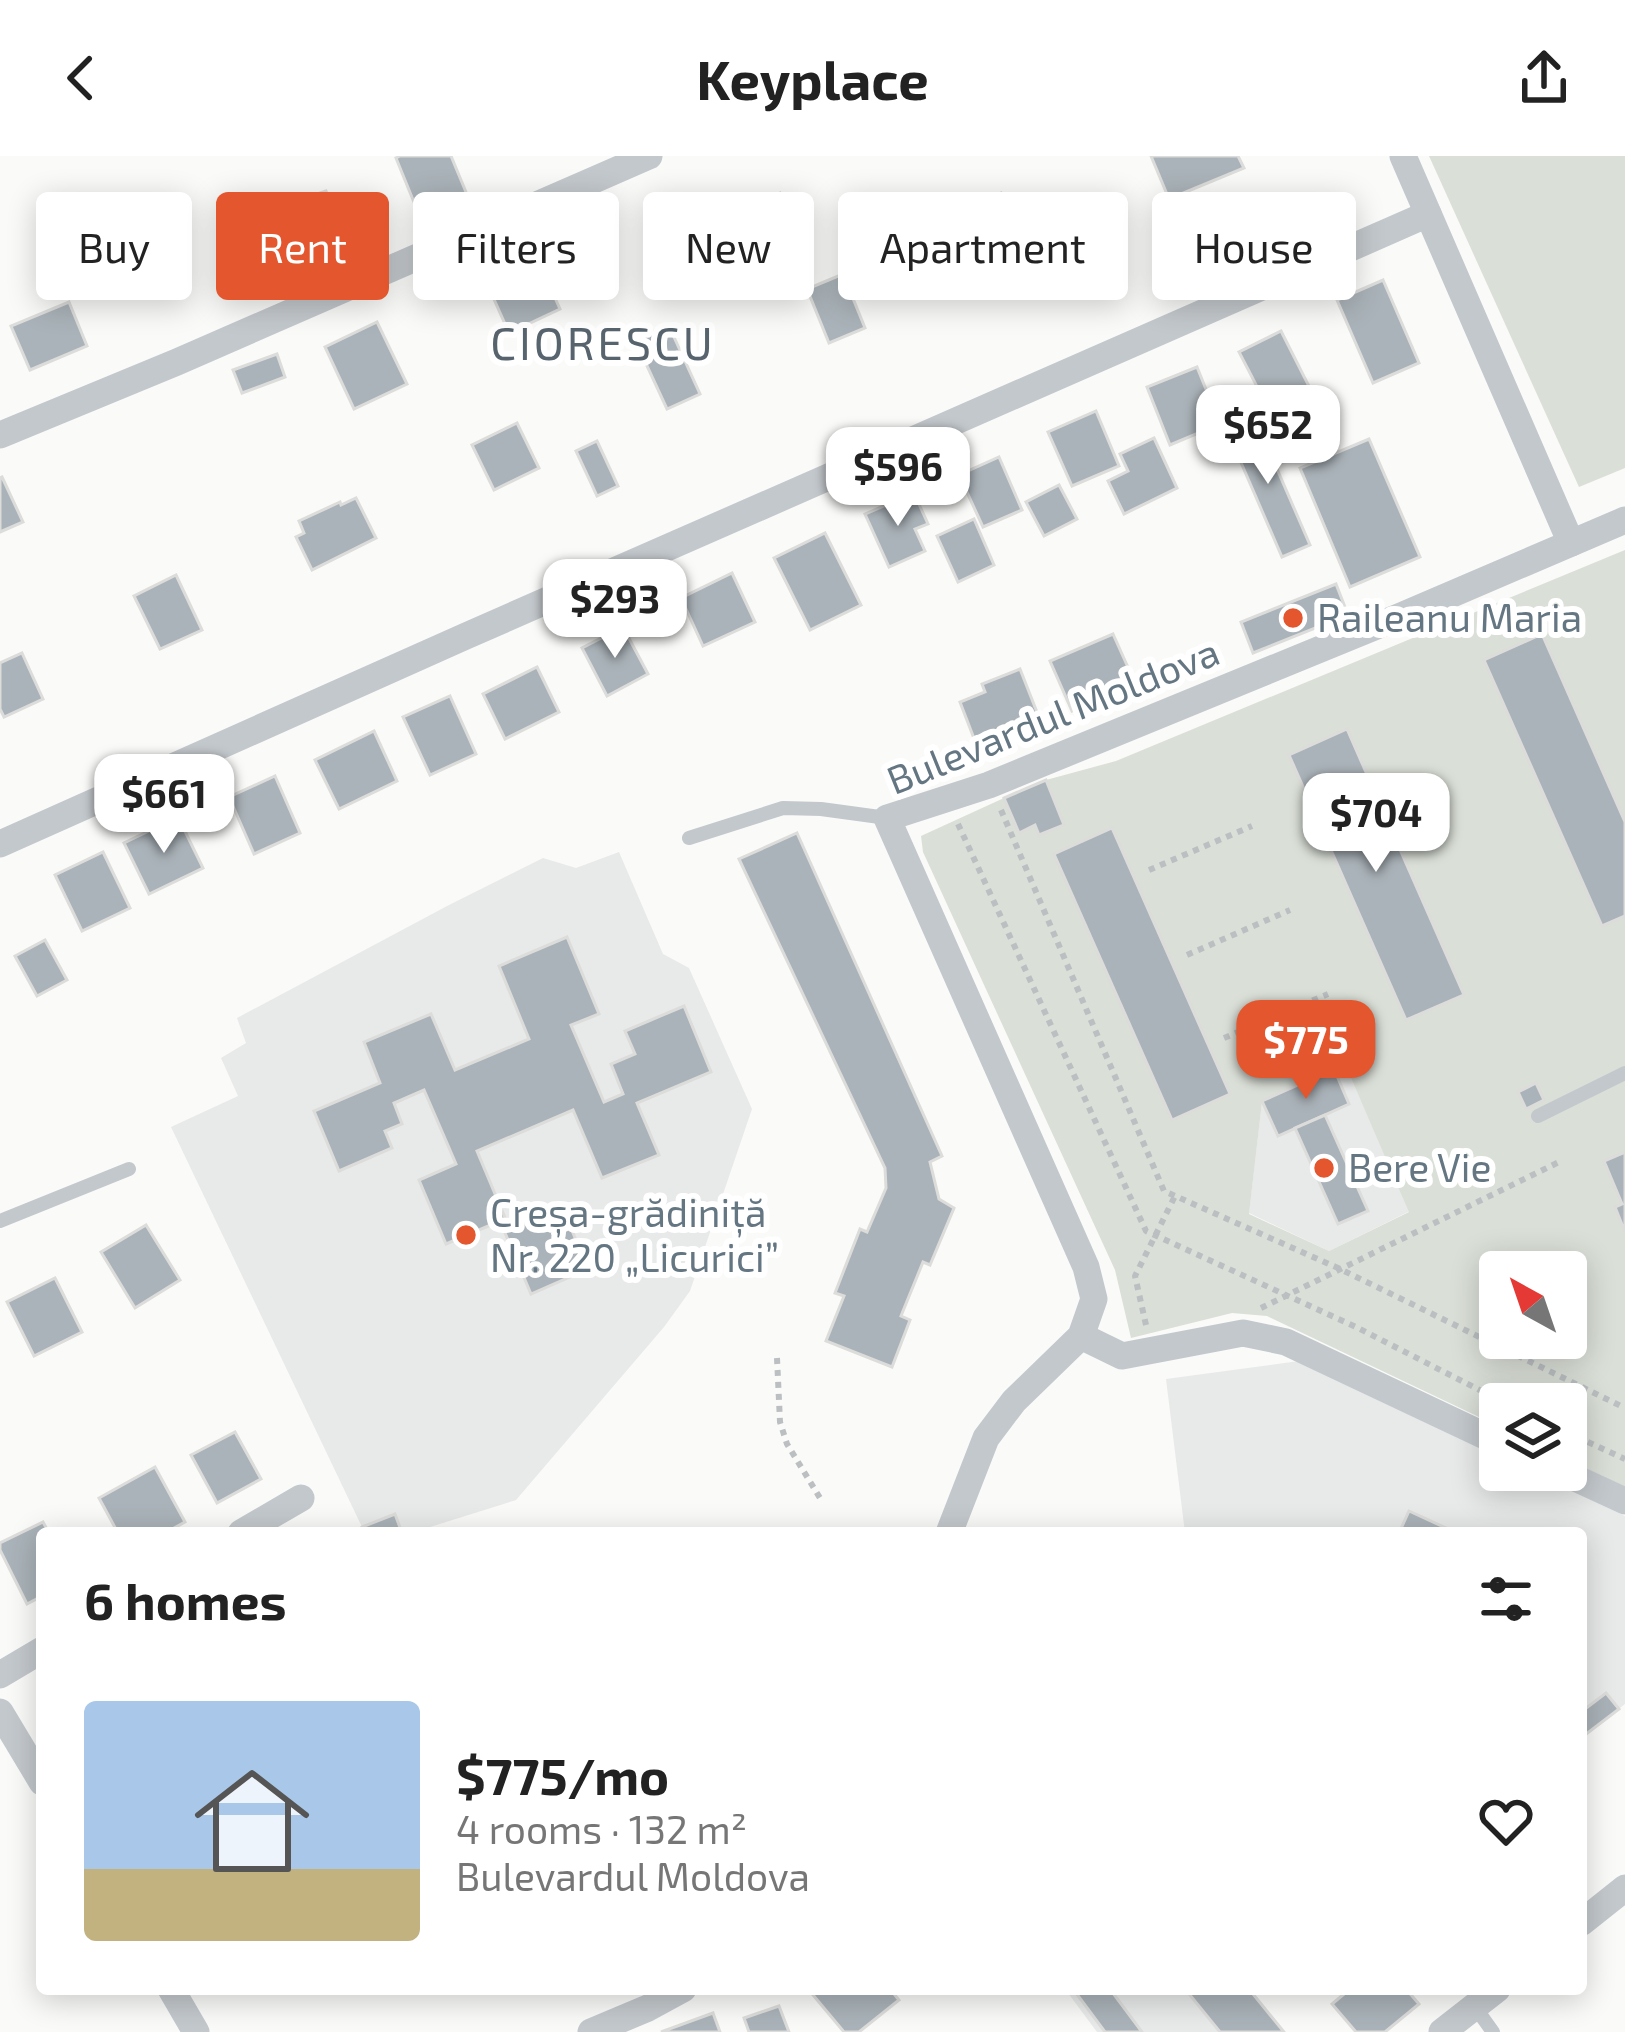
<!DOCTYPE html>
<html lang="en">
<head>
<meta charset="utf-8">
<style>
  :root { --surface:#fff; --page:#f2f2f2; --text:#222; --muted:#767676; --line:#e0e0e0; --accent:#e4572e }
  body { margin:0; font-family:"Exo 2",sans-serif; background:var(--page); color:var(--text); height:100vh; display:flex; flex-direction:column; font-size:45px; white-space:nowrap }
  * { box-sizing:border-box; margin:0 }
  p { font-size:39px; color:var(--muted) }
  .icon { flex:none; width:66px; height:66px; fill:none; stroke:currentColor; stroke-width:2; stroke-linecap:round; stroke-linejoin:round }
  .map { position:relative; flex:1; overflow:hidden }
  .sheet { position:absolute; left:36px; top:1371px; width:1551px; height:468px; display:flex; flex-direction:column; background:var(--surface); border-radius:12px; box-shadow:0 6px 30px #0003 }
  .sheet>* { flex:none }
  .guide { position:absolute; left:36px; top:36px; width:1554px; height:108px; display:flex; gap:24px }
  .needle { width:78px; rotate:320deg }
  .fabs { position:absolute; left:1479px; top:1095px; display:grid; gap:24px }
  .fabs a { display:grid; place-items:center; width:108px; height:108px; border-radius:12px; background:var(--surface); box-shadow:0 6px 30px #0003; font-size:60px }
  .price { position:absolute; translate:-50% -102px; padding:0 27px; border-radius:24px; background:#fff; color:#222; font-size:39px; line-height:78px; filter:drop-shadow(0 3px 6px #0008) }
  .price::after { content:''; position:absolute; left:50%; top:72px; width:36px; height:27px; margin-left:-18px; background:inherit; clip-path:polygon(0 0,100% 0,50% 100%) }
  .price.selected { background:var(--accent); color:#fff }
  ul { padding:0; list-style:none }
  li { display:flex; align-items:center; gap:36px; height:300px; padding:0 48px }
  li+li { border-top:3px solid var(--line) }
  li span { display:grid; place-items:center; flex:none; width:336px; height:240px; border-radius:12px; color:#555 }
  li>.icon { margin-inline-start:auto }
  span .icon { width:144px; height:144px; fill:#fffc; stroke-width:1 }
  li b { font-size:51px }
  h2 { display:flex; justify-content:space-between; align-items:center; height:144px; padding:0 48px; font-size:51px }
  .chip { padding:0 42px; border-radius:12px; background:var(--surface); box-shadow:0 6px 30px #0003; font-size:42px; line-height:108px }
  .chip.selected { background:var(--accent); color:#fff }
  header { display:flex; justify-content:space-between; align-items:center; height:156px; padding:0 48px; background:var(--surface); font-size:54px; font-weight:700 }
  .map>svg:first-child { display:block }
  .built { fill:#e8e9e9 }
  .green { fill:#dadfd7; fill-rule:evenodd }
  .building { fill:#aab3b9; stroke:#dcdcda; stroke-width:3 }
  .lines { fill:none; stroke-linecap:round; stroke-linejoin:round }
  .path { stroke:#bbbfc2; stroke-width:6; stroke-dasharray:6 6; stroke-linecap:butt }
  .service { stroke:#c3c8cc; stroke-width:14 }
  .minor { stroke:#c3c8cc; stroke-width:27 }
  .poi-dot { fill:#e4572e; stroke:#fff; stroke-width:4.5 }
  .labels { text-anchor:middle; stroke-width:12; stroke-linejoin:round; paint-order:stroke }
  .poi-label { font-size:39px; fill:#657683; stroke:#fff; text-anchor:start }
  .street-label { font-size:39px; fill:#657683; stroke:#fff }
  .quarter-label { font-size:45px; letter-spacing:3px; fill:#57646e; stroke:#fff }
</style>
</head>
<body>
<header><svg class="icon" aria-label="back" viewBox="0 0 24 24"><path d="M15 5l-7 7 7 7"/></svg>Keyplace<svg class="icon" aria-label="share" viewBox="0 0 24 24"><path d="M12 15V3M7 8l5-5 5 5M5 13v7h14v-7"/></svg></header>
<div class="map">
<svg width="1625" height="1876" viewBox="0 0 1625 1876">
  <rect width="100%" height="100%" fill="#fafaf8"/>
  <g class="built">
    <path d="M619,696L663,798L689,812L752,953L690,1135L664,1171L516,1344L411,1377H402L395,1359L362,1371L171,971L238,940L221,902L246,887L237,862L449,749L543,702L576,712Z"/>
    <path d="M1345,908L1410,1055L1329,1095L1249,1057L1262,945Z"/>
    <path d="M1299,1205L1500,1300V1314H1529L1625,1360V1548L1581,1582V1377H1185L1166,1223Z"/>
    <path d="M1065,1833H1249L1284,1876H1097Z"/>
  </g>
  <g class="green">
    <path d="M1429,0H1625V312L1579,331Z"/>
    <path d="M1625,394V1331L1566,1303V1248H1500V1271L1267,1160L1232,1157L1131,1182L1115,1114L923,696L921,680L1004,642L1018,676L1035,669L1040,679L1064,668L1046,624L1116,605ZM1345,908L1409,1056L1329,1095L1249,1058L1262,946ZM1500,1116H1566V1182H1500Z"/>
  </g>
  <g class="building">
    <path d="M400,0H451L468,41L420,61L396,2Z"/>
    <path d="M1151,0H1238L1244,12L1169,43Z"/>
    <path d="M326,35L341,75L304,89L288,48Z"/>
    <path d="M780,37L804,96L783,105L758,47Z"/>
    <path d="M1001,37L1030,102L985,123L956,57Z"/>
    <path d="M536,100L560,153L509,177L485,123Z"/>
    <path d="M843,118L865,172L829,187L807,133Z"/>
    <path d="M1383,124L1419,207L1373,227L1337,144Z"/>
    <path d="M69,146L87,190L30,214L11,170Z"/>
    <path d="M377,166L407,228L354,253L325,191Z"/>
    <path d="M668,168L700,238L667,253L635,184Z"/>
    <path d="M1281,175L1319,250L1278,271L1239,196Z"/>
    <path d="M277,198L285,221L242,237L233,214Z"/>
    <path d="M1197,211L1220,268L1170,289L1147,231Z"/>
    <path d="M1096,255L1119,310L1072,330L1048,276Z"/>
    <path d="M1254,260L1310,389L1282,401L1226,272Z"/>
    <path d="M517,267L539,312L494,334L472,289Z"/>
    <path d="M1154,282L1177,332L1124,358L1108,325L1128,315L1120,298Z"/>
    <path d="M1369,283L1420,401L1350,431L1300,312Z"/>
    <path d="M597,285L618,330L597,340L576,295Z"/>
    <path d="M999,301L1022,354L983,371L959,319Z"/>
    <path d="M2,321L23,366L0,376V322Z"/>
    <path d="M1059,329L1077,363L1044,380L1026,346Z"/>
    <path d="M914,337L928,368L915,373L925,395L889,411L865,358Z"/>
    <path d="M356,342L376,382L312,414L296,381L304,377L299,365L340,346L341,349Z"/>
    <path d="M974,363L994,409L958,426L937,380Z"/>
    <path d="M825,377L861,449L810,474L774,402Z"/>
    <path d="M732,417L755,466L703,490L681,442Z"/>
    <path d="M176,419L202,474L160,493L134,440Z"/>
    <path d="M1336,428L1348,459L1253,497L1241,466Z"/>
    <path d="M623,471L648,518L607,540L582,492Z"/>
    <path d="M1113,478L1135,527L1072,555L1050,505Z"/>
    <path d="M1542,478L1625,666V760L1602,770L1484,504Z"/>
    <path d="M22,497L43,543L4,561L0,553V507Z"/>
    <path d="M537,511L559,556L505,583L483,538Z"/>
    <path d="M1020,513L1042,569L997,586L993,578L975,585L960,546L985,536L982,528Z"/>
    <path d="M450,540L476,598L430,619L403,561Z"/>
    <path d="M1347,573L1464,839L1406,864L1289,599Z"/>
    <path d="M374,575L397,625L339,653L315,604Z"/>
    <path d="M275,620L300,677L254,698L229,641Z"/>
    <path d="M1046,624L1064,669L1039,679L1035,669L1019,677L1004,642Z"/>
    <path d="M178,661L203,712L149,738L124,687Z"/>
    <path d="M1112,672L1230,938L1172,964L1054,698Z"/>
    <path d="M797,677L942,1000L930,1006L939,1043L954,1052L930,1109L923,1106L901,1160L910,1164L892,1211L826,1185L844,1140L835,1137L860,1073L867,1076L886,1032L885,1012L739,703Z"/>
    <path d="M103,696L130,752L82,775L55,719Z"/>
    <path d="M567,781L599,858L571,869L604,946L623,938L611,908L635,898L625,875L684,850L711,916L637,947L659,999L602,1022L573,954L477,995L506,1064L537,1051L547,1074L568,1065L588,1113L531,1138L500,1065L446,1088L419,1024L456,1008L424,934L394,947L402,968L385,975L392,992L339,1015L314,955L380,927L364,886L431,858L455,914L529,883L499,810Z"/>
    <path d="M45,784L67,824L37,840L15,800Z"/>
    <path d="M1334,913L1349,948L1278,980L1262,945Z"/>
    <path d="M1536,927L1544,944L1526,953L1518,936Z"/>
    <path d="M1325,959L1368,1055L1338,1068L1295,972Z"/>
    <path d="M1625,996V1076L1615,1051L1622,1048L1604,1005Z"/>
    <path d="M146,1069L180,1124L135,1152L101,1096Z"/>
    <path d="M55,1122L82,1176L34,1200L7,1146Z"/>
    <path d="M235,1276L261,1323L217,1347L191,1299Z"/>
    <path d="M155,1311L185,1366L165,1377H118L99,1342Z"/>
    <path d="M1409,1355L1457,1377H1399Z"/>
    <path d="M395,1358L402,1377H364L362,1371Z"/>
    <path d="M43,1366L49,1377H42V1440L27,1448L0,1394V1387Z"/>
    <path d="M1606,1537L1619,1553L1581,1582V1556Z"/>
    <path d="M820,1833H890L899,1844L859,1876H844L813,1839Z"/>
    <path d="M1073,1833H1110L1142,1876H1105Z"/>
    <path d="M1185,1833H1249L1284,1876H1220Z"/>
    <path d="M1350,1833H1406L1419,1848L1385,1876H1356L1332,1848Z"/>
    <path d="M779,1850L789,1876H749L744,1862Z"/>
    <path d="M713,1857L720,1876H661Z"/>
  </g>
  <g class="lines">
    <g class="path">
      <path d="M1001,654L1164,1035L1338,1112L1625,1252"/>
      <path d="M958,668L1146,1075L1358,1172L1507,1248"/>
      <path d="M1149,714L1252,670"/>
      <path d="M1187,799L1290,754"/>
      <path d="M1224,882L1328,838"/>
      <path d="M1261,1152L1559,1006"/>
      <path d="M1146,1169L1135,1120L1175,1040"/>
      <path d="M777,1202L780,1266L787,1288L820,1342"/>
      <path d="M1566,1276L1625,1303"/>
    </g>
    <g class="service">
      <path d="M689,682L783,652L821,653L887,662"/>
      <path d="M1538,960L1625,917"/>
      <path d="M0,1065L129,1013"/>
      <path d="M1475,1851L1493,1876"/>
    </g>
    <g class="minor">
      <path d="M1403,0L1571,387"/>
      <path d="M0,279L177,206L649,0"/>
      <path d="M0,688L466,480L1428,58"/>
      <path d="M1081,1180L1122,1200L1243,1177L1286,1186L1500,1287"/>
      <path d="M1558,1314L1625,1345"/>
      <path d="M241,1377L301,1342"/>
      <path d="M949,1377L986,1282L1014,1245L1081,1180L1094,1143L1086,1111L887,662L989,629L1401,460L1625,364"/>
      <path d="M0,1519L42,1494"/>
      <path d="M0,1556L42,1626"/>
      <path d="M1581,1767L1625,1732"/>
      <path d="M171,1833L196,1876"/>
      <path d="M591,1876L648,1852L683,1833"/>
      <path d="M1442,1876L1497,1833"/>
    </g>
  </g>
  <g class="poi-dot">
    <circle cx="1293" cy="462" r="12"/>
    <circle cx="1324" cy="1012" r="12"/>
    <circle cx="466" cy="1079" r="12"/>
  </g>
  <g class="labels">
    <g class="poi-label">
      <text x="1317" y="476">Raileanu Maria</text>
      <text x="1348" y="1026">Bere Vie</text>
      <text x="490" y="1071">Creșa-grădiniță<tspan x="490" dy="45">Nr. 220 „Licurici”</tspan></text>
    </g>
    <g class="street-label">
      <text transform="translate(1053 560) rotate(-22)" y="14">Bulevardul Moldova</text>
    </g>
    <g class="quarter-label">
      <text x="603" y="204">CIORESCU</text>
    </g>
  </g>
</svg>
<div class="fabs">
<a><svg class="needle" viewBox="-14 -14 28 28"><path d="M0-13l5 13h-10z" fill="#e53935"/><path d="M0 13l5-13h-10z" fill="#767676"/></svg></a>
<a><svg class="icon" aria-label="layers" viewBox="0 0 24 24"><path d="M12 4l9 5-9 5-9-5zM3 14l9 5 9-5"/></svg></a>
</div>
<b class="price" style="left:1268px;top:331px">$652</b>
<b class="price" style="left:898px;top:373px">$596</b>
<b class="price" style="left:615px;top:505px">$293</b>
<b class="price" style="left:164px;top:700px">$661</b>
<b class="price" style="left:1376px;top:719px">$704</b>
<b class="price selected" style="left:1306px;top:946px">$775</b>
<div class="guide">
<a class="chip">Buy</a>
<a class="chip selected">Rent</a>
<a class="chip">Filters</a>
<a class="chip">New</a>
<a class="chip">Apartment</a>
<a class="chip">House</a>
</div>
<section class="sheet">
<h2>6 homes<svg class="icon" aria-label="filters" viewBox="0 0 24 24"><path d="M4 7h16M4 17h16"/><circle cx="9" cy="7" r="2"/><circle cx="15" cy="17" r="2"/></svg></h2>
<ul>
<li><span style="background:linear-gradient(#a9c7e8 70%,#c2b280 0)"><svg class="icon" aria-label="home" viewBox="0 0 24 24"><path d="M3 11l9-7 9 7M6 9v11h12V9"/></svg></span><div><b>$775/mo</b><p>4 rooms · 132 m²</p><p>Bulevardul Moldova</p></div><svg class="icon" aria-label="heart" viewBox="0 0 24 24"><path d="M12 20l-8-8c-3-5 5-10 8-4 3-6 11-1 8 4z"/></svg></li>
</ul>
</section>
</div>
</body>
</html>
